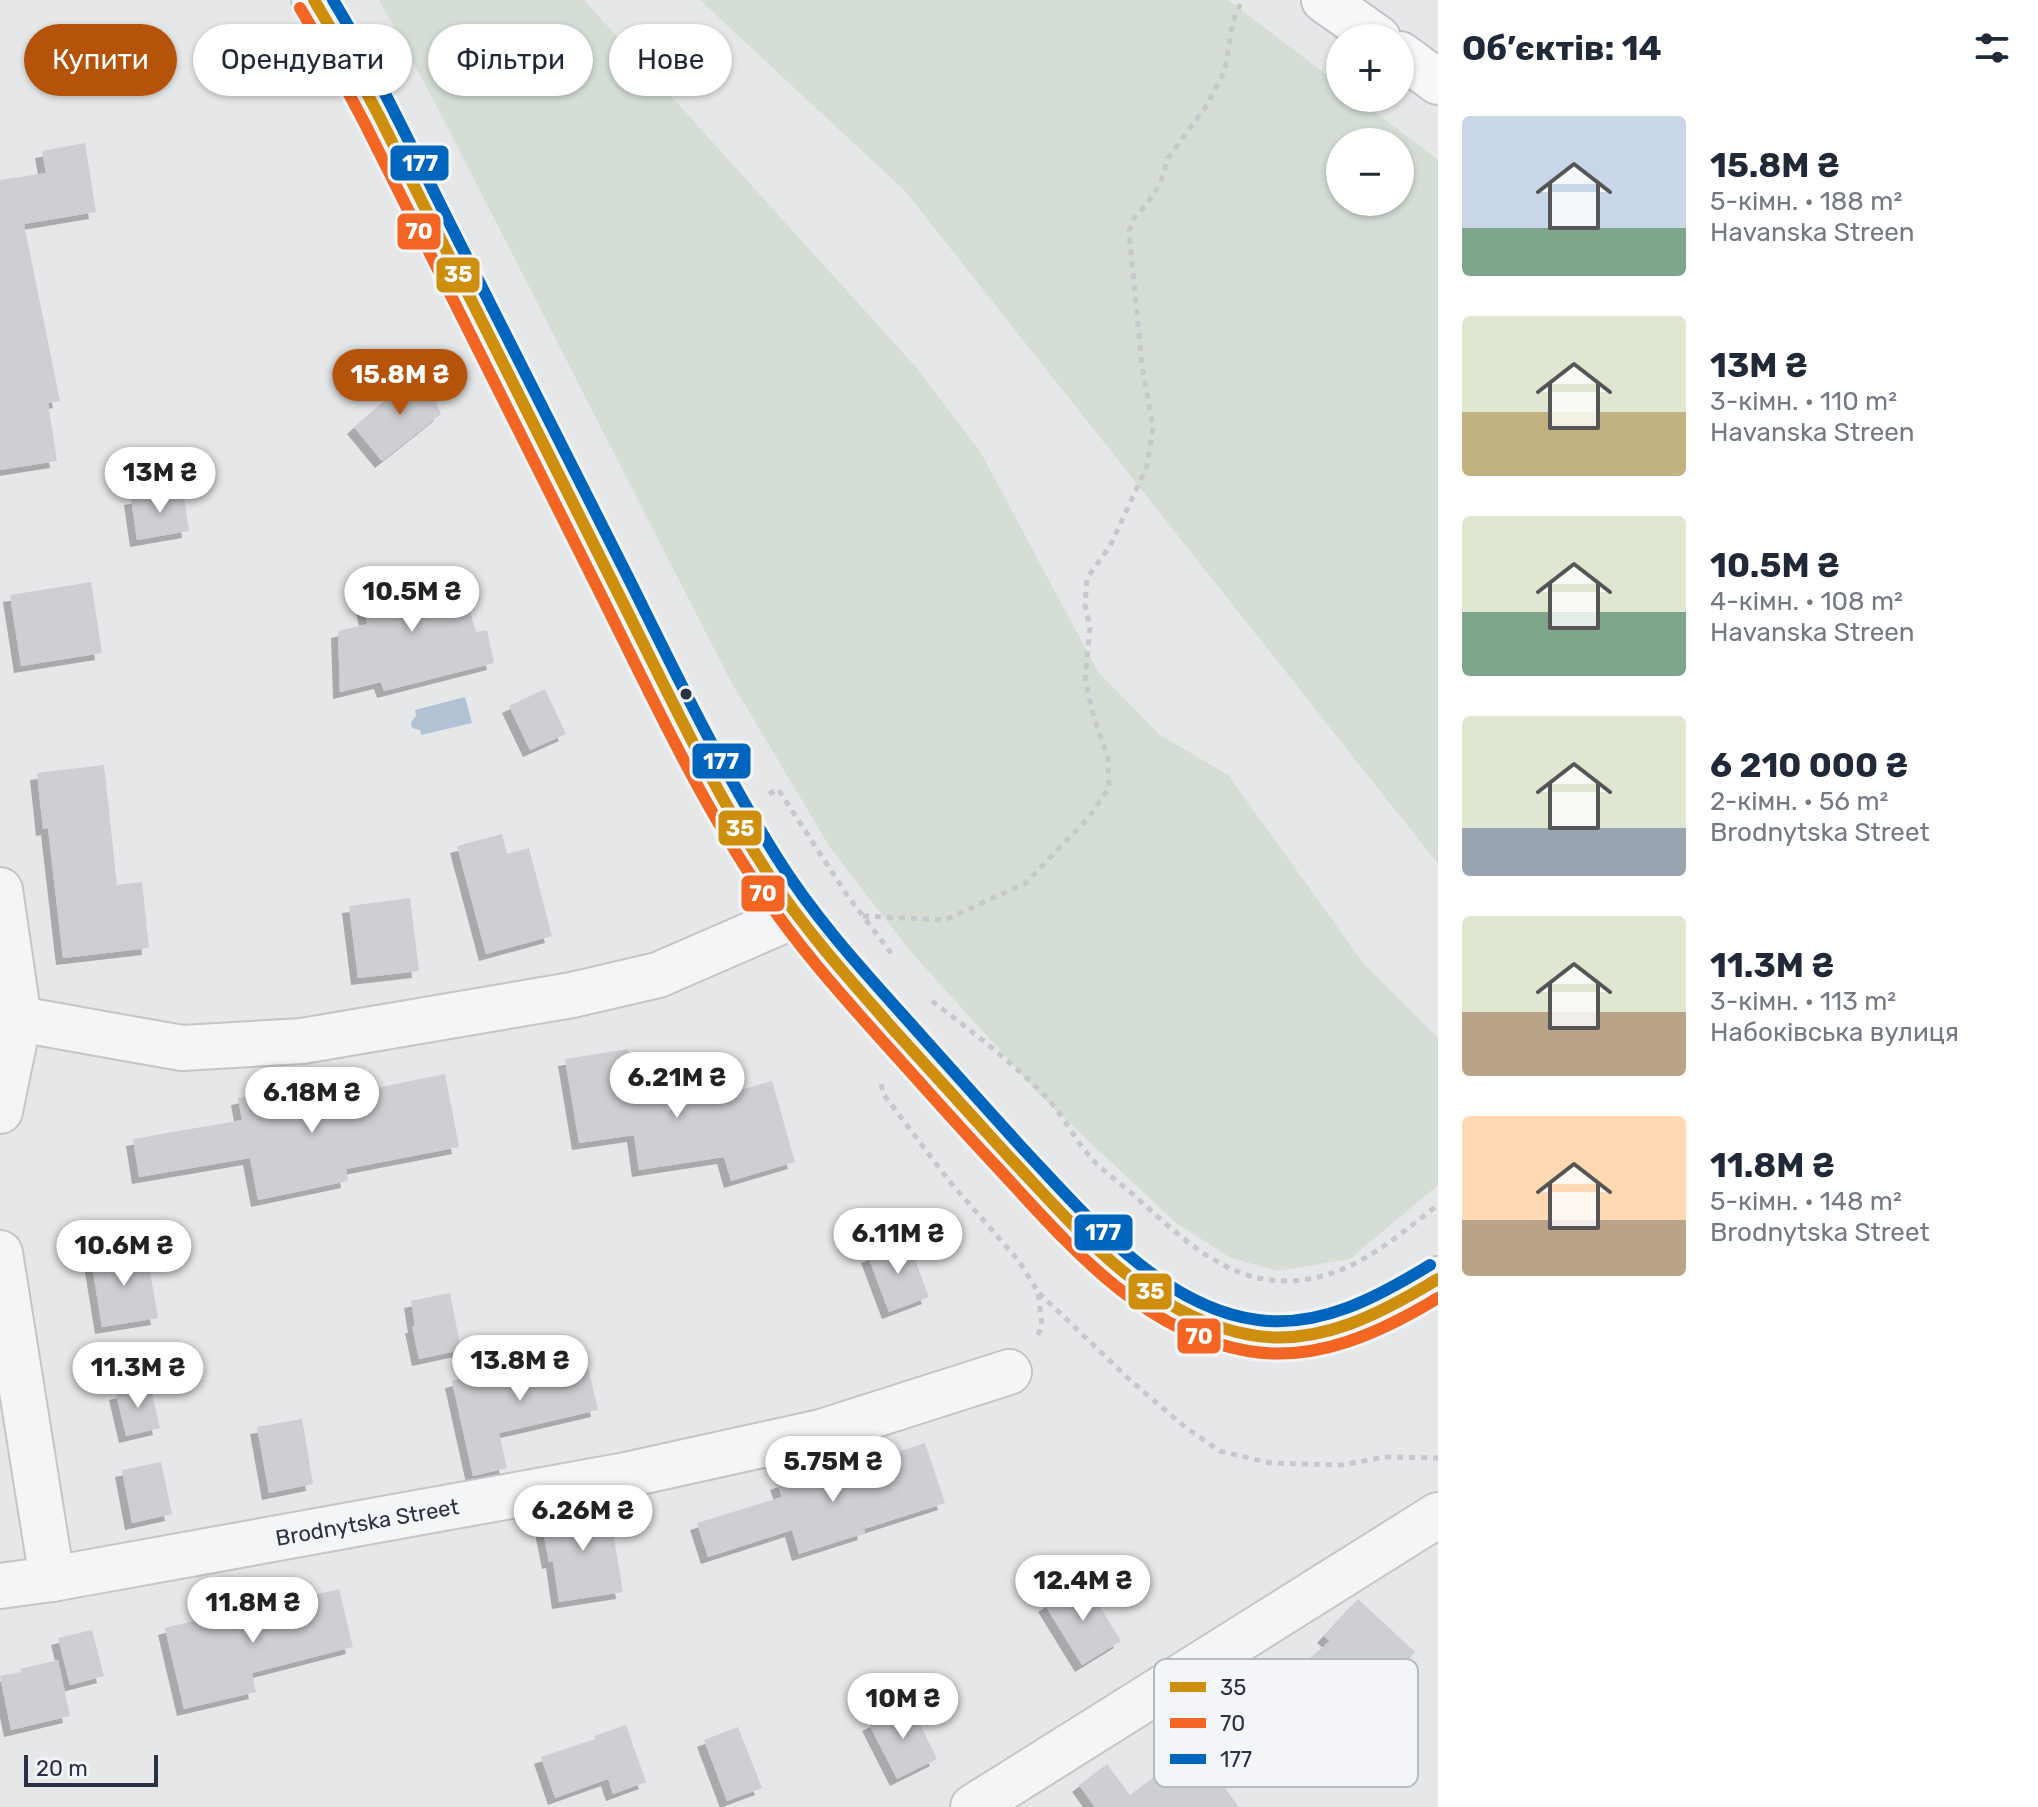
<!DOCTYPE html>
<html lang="uk">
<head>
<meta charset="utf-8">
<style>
  :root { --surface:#fff; --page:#f6f6f7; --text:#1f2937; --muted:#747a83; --accent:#b45309 }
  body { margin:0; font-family:Rubik,sans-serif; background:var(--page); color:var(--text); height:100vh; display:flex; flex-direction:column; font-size:30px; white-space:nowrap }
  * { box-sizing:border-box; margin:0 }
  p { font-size:26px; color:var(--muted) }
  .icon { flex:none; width:44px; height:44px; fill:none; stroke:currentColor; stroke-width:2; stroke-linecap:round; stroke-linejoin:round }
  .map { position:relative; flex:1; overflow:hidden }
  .details { display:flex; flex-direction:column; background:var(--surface); width:600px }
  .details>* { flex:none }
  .hud { position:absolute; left:24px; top:24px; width:760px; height:72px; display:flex; gap:16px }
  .controls { position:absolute; left:1326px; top:24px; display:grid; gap:16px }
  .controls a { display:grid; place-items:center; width:88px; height:88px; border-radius:50%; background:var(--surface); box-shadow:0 2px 6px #0004; font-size:40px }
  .scale { position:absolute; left:24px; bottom:20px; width:134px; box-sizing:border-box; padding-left:8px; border:4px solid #293244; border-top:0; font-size:22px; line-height:28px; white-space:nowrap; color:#293244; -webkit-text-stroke:6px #f3f5f8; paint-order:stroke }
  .price { position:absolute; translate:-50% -68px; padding:0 18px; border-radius:28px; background:#fff; color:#222; font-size:26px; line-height:52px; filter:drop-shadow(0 2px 4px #0008) }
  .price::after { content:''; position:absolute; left:50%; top:48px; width:24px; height:18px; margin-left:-12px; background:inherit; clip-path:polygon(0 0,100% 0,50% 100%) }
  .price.active { background:var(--accent); color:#fff }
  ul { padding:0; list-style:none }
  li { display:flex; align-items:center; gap:24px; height:200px; padding:0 24px }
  li span { display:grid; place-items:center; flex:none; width:224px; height:160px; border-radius:8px; color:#555 }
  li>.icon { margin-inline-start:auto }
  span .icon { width:96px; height:96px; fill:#fffc; stroke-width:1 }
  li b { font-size:34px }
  h2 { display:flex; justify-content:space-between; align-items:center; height:96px; padding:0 24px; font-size:34px }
  .chip { padding:0 28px; border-radius:36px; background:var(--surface); box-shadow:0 2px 6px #0004; font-size:28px; line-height:72px }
  .chip.active { background:var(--accent); color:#fff }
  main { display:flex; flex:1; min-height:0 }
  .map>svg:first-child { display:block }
  .green { fill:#d4ded4; fill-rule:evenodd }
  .water { fill:#b2c2d5 }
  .building { fill:#cdcfd2; filter:url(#shadow) }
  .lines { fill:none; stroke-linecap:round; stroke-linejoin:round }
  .minor-casing { stroke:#c3c5c7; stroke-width:48 }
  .major-casing { stroke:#c0c3c7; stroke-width:48 }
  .path { stroke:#c6c8cc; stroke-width:5; stroke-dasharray:6 6; stroke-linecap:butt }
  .minor { stroke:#f4f5f6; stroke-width:44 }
  .major { stroke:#f7f7f8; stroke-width:44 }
  .bus-1-casing { stroke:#f3f5f8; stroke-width:18 }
  .bus-2-casing { stroke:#f3f5f8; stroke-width:18 }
  .bus-3-casing { stroke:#f3f5f8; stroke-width:18 }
  .bus-1 { stroke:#ce8f0e; stroke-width:12 }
  .bus-2 { stroke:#f26522; stroke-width:12 }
  .bus-3 { stroke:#0065bd; stroke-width:12 }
  .bus-dot { fill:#293244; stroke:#f3f5f8; stroke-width:3 }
  .labels { text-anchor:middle; stroke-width:8; stroke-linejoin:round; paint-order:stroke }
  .street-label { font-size:22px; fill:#293244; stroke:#f3f5f8 }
  .key { fill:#f3f5f8; stroke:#b6bac2; stroke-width:2 }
  .key-label { font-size:22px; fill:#293244 }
  .line-badge { stroke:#f3f5f8; stroke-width:3 }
  .badge-label { font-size:22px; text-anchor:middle; font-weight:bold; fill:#fff }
</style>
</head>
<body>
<main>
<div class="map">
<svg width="1438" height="1807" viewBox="0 0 1438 1807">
  <defs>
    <filter id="shadow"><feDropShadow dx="-7" dy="7" stdDeviation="0" flood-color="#0004"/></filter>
  </defs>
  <rect width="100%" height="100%" fill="#e5e7e9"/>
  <g class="green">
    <path d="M379,0H584L914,365L980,451L1098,672L1160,735L1228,775L1364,964L1438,1038V1185L1350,1259L1277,1271L1229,1257L1175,1222L1044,1099L911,952L831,849L729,678L431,95Z"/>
    <path d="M700,0H1228L1340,85V98H1357L1438,160V864L905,191ZM1340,142H1400V202H1340Z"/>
  </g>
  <path class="water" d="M465,697L472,723L421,735L420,730L412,728L411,722L416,716L415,710Z"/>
  <g class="building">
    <path d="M85,143L96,212L24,224L60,401L48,403L57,461L0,470V180L46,173L42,151Z"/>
    <path d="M421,369L441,414L382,461L354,427Z"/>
    <path d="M183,490L189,531L137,540L131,498Z"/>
    <path d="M457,567L476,632L487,630L494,663L384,691L381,682L340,692L338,631L367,624L360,591Z"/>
    <path d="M91,582L102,653L21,666L10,595Z"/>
    <path d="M545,689L566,734L530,750L509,706Z"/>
    <path d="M104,765L117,885L142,882L149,948L63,958L48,828L43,829L37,773Z"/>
    <path d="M502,834L507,854L529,848L552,936L486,954L457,846Z"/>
    <path d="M410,898L419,971L358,978L349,906Z"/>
    <path d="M628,1049L635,1094L664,1089L667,1111L772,1081L795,1162L731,1181L724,1157L639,1170L634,1135L579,1143L565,1059Z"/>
    <path d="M445,1074L459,1147L346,1169L348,1181L258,1200L250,1158L139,1177L133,1139L242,1120L238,1098L328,1080L332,1097Z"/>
    <path d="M908,1241L929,1297L889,1312L868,1256Z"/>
    <path d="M146,1249L158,1318L102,1327L91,1259Z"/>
    <path d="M450,1293L461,1350L419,1359L412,1326H415L411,1301Z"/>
    <path d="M584,1350L598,1410L499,1433L507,1468L473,1476L452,1381Z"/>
    <path d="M150,1385L160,1428L126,1436L116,1393Z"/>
    <path d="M302,1419L313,1484L269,1493L257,1427Z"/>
    <path d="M925,1443L945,1503L864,1529L865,1533L799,1554L792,1530L708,1557L697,1523L782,1497L777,1483L844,1462L846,1469Z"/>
    <path d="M161,1462L172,1514L132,1523L122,1470Z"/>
    <path d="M608,1504L623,1592L559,1602L553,1561L549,1562L540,1516Z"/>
    <path d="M1084,1581L1121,1641L1082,1665L1045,1605Z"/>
    <path d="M339,1589L353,1647L252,1673L256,1692L184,1709L165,1628L238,1610L239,1614Z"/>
    <path d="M1358,1599L1415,1652L1385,1686L1301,1758L1256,1704L1330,1641L1324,1636Z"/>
    <path d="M92,1630L104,1676L70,1685L58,1638Z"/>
    <path d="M58,1660L70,1716L11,1730L0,1676L21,1672L20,1669Z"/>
    <path d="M910,1704L937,1759L897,1779L869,1724Z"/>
    <path d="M626,1725L646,1782L613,1794L608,1779L555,1798L541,1757L595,1739L594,1736Z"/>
    <path d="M738,1727L762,1788L727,1801L704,1740Z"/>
    <path d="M1194,1746L1239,1807H1095L1079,1785L1107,1764L1130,1795Z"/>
  </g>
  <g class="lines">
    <g class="minor-casing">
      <g id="minor">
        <path d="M314,0C361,74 397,154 436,232C497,352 557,472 617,591C663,683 708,777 762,864C799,923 844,974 890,1025C932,1072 973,1118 1016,1164C1041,1191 1066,1221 1093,1246C1136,1285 1196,1327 1254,1336C1321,1346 1384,1313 1438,1279"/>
        <path d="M0,890L19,1019L0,1111"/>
        <path d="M19,1019L182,1048L302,1041L572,995L658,975L796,915"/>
        <path d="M0,1253L52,1579"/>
        <path d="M0,1586L52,1579L626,1475L821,1432L1009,1372"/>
        <path d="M973,1807L1438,1515"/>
      </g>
    </g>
    <g class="major-casing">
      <g id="major">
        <path d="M1324,0L1378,38"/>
        <path d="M1400,54L1438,82"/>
      </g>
    </g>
    <g class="path">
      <path d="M769,794L778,789L847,895L894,957"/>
      <path d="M863,916L945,920L1026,883L1089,817L1109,788L1108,758L1093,714L1085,679L1090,628L1085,605L1087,578L1110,546L1147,466L1153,428L1142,366L1129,231L1134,218L1146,205L1160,184L1168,158L1207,105L1225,70L1233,21L1242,0"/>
      <path d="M932,1001C971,1031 1010,1060 1044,1095C1063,1114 1074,1139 1092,1159C1105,1173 1123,1185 1138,1199C1185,1241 1232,1288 1301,1280C1356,1274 1396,1237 1438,1205"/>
      <path d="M881,1084L884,1095L950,1182L1019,1261L1038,1292L1042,1326L1036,1339"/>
      <path d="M1039,1293L1131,1381L1185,1427L1220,1451L1270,1463L1342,1465L1385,1457L1438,1458"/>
    </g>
    <use href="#minor" class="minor"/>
    <use href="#major" class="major"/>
    <g class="bus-1-casing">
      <path id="bus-1" d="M314,0L347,56L378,114C457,273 537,431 616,589C667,690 714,794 777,887C812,938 853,983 893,1029C932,1072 971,1115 1010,1158C1077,1229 1148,1317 1251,1335C1319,1347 1382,1313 1438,1279"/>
    </g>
    <g class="bus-2-casing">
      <path id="bus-2" d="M300,8L333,64L364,122C442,279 521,436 600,593C651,695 699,800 763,894C797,945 838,991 879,1037C919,1081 957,1125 997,1167C1067,1243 1141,1332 1248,1351C1316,1363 1382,1332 1438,1298"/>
    </g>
    <g class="bus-3-casing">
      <path id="bus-3" d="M333,0C376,71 411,146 448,220C508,340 569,460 630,581C676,674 721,768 776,856C812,914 857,964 902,1014C943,1060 984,1106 1025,1151C1087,1217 1163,1308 1258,1320C1321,1328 1378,1297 1430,1265"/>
    </g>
    <use href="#bus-1" class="bus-1"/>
    <use href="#bus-2" class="bus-2"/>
    <use href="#bus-3" class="bus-3"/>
  </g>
  <circle class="bus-dot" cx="686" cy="694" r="7"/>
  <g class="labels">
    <g class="street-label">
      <text transform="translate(367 1522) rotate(-10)" y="8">Brodnytska Street</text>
    </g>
  </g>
  <rect x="1154" y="1659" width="264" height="128" rx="12" class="key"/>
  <rect x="1170" y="1682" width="36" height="10" fill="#ce8f0e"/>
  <rect x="1170" y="1718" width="36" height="10" fill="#f26522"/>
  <rect x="1170" y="1754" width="36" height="10" fill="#0065bd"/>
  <g class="key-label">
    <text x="1220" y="1695">35</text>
    <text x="1220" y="1731">70</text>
    <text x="1220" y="1767">177</text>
  </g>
  <g class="line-badge">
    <rect x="389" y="144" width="61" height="38" rx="8" fill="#0065bd"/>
    <rect x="396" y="212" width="46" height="39" rx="8" fill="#f26522"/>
    <rect x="435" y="256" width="46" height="38" rx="8" fill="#ce8f0e"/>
    <rect x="691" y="742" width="61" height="38" rx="8" fill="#0065bd"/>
    <rect x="717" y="809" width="46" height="38" rx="8" fill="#ce8f0e"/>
    <rect x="740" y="874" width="46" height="39" rx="8" fill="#f26522"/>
    <rect x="1073" y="1213" width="61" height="39" rx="8" fill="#0065bd"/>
    <rect x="1127" y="1272" width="46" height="39" rx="8" fill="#ce8f0e"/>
    <rect x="1176" y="1317" width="46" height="38" rx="8" fill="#f26522"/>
  </g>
  <g class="badge-label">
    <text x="420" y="171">177</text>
    <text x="419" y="239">70</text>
    <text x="458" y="282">35</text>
    <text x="721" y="769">177</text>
    <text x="740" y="836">35</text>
    <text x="763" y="901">70</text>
    <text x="1103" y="1240">177</text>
    <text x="1150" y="1299">35</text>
    <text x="1199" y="1344">70</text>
  </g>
</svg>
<div class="controls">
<a>+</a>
<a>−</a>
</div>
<div class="scale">20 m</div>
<b class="price active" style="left:400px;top:417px">15.8M ₴</b>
<b class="price" style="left:160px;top:515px">13M ₴</b>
<b class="price" style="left:412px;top:634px">10.5M ₴</b>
<b class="price" style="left:677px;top:1120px">6.21M ₴</b>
<b class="price" style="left:312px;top:1135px">6.18M ₴</b>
<b class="price" style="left:898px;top:1276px">6.11M ₴</b>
<b class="price" style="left:124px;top:1288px">10.6M ₴</b>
<b class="price" style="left:520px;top:1403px">13.8M ₴</b>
<b class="price" style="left:138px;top:1410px">11.3M ₴</b>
<b class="price" style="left:833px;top:1504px">5.75M ₴</b>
<b class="price" style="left:583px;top:1553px">6.26M ₴</b>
<b class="price" style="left:1083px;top:1623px">12.4M ₴</b>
<b class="price" style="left:253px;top:1645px">11.8M ₴</b>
<b class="price" style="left:903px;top:1741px">10M ₴</b>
<div class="hud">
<a class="chip active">Купити</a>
<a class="chip">Орендувати</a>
<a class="chip">Фільтри</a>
<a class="chip">Нове</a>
</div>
</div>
<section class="details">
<h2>Об’єктів: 14<svg class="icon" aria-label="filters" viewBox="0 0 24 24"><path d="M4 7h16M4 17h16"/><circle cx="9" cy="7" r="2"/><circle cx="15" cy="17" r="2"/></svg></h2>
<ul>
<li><span style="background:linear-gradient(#c9d6e8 70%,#7fa58c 0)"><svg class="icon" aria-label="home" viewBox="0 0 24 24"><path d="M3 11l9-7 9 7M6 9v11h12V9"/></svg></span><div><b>15.8M ₴</b><p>5-кімн. · 188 m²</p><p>Havanska Streen</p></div></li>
<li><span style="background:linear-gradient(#dfe7d0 60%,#c2b280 0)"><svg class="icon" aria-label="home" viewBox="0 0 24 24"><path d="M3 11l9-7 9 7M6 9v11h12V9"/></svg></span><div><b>13M ₴</b><p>3-кімн. · 110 m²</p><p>Havanska Streen</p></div></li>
<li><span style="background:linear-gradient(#dfe7d0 60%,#7fa58c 0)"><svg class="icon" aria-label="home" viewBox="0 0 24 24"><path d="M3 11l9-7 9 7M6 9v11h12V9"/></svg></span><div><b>10.5M ₴</b><p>4-кімн. · 108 m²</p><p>Havanska Streen</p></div></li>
<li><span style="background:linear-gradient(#dfe7d0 70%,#9aa5b1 0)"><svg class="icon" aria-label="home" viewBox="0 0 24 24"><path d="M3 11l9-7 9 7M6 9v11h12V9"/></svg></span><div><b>6 210 000 ₴</b><p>2-кімн. · 56 m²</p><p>Brodnytska Street</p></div></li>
<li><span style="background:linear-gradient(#dfe7d0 60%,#b9a48a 0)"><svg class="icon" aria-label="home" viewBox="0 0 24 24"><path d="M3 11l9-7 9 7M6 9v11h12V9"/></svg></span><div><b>11.3M ₴</b><p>3-кімн. · 113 m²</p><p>Набоківська вулиця</p></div></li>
<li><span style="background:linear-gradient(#ffd9b3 65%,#b9a48a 0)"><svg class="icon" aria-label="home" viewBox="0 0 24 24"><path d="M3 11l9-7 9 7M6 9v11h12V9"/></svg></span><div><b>11.8M ₴</b><p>5-кімн. · 148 m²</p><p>Brodnytska Street</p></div></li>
</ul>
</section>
</main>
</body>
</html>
